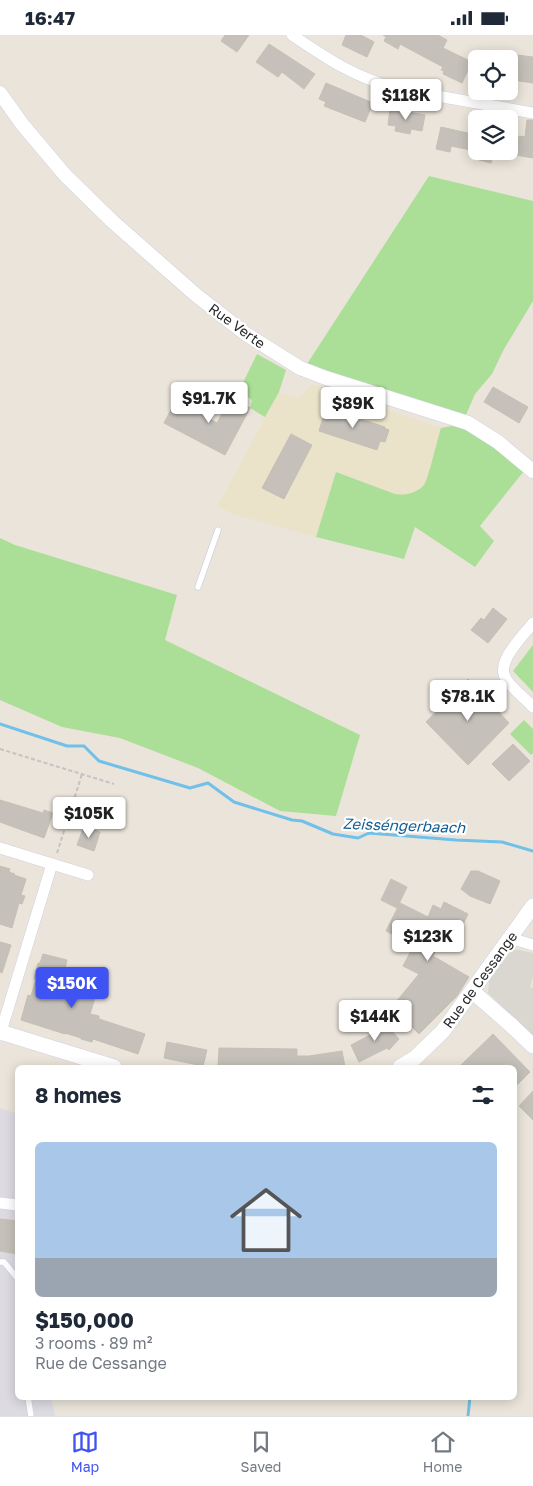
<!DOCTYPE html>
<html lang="en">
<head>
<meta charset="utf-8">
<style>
  :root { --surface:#fff; --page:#f6f6f7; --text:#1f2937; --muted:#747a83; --line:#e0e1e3; --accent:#3f53f2 }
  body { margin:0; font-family:"Golos Text",sans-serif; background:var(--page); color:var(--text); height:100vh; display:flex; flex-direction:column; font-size:19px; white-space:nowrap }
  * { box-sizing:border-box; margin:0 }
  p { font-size:16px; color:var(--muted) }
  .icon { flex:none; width:28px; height:28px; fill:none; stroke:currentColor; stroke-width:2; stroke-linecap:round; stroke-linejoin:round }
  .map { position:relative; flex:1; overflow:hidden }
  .details { position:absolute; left:15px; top:1030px; width:502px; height:335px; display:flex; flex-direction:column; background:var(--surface); border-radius:8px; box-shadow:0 2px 12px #0003 }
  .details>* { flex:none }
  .fabs { position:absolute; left:468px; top:15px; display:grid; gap:10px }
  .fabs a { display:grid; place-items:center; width:50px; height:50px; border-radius:8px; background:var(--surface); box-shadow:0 2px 12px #0003; font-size:25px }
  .price { position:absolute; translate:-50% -42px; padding:0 11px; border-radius:5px; background:#fff; color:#222; font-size:16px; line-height:32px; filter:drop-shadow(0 1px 2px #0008) }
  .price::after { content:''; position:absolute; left:50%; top:30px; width:15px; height:11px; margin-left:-8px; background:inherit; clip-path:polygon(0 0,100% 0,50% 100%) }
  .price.current { background:var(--accent); color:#fff }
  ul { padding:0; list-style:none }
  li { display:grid; align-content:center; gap:10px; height:265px; padding:0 20px }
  li span { display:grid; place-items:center; height:155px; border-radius:8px; color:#555 }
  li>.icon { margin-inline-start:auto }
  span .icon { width:90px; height:90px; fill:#fffc; stroke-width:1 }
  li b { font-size:21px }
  h2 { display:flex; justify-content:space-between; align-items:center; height:60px; padding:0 20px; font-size:21px }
  .status { display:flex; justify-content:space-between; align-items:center; height:35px; padding:0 25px; background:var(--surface); direction:ltr }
  .status svg { height:14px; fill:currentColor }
  .dock { display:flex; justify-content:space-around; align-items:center; height:70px; border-top:1px solid var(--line); background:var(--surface); font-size:14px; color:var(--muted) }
  .dock a { display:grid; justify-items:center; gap:2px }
  .dock .current { color:var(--accent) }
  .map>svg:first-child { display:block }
  .industrial { fill:#dddae2 }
  .education { fill:#ebe3c9 }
  .green { fill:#abdf98 }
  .plaza { fill:#dad7d0 }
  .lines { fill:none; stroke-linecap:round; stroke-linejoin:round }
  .stream { stroke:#70c0e9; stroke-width:3 }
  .building { fill:#c5c1ba; stroke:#c5c0b4 }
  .service-casing { stroke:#cfd1e0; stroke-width:7 }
  .minor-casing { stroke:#cfd1e0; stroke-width:12 }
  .tertiary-casing { stroke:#cfd1e0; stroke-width:15 }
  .secondary-casing { stroke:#cfd1e0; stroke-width:16 }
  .path { stroke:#c3c3c3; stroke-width:2; stroke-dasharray:4 2.5; stroke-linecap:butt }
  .service { stroke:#fff; stroke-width:5.5 }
  .minor { stroke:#fff; stroke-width:11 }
  .tertiary { stroke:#fff; stroke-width:14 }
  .secondary { stroke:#fff; stroke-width:15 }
  .labels { text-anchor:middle; stroke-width:4.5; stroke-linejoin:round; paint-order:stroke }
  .street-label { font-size:14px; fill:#282828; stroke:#fff }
  .water-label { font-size:15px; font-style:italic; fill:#125d91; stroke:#fff }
</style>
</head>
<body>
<div class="status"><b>16:47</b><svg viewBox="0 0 49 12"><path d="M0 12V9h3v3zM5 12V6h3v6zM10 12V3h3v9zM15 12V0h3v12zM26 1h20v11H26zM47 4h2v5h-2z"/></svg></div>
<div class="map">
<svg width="533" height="1381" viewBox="0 0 533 1381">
  <rect width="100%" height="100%" fill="#eae4da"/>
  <path class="industrial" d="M0,1073L17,1079L18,1362L51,1363L55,1381H0Z"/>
  <path class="education" d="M312,349L441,393L425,450L414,457L402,461L336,438L316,502L237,480L217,472L279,357L298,363Z"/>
  <g class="green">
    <path d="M429,141L533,166V266L504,314L492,339L475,359L465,382L307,329Z"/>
    <path d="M257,319L286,335L279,357L265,382L250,373L252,365L239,356Z"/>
    <path d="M468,388L528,431L480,491L494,506L475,532L415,492L404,524L316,502L336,437L395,459C404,461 417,458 424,450C428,445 438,402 441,393Z"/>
    <path d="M0,503L15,510L177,560L165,605L360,700L336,781L280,776L198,733L120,703L62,692L0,665Z"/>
    <path d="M533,610V657L513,636Z"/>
    <path d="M524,685L533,694V718L531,720L510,699Z"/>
  </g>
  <path class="plaza" d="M514,914L533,918V941L530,952L533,953V1001L488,958L489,946L504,925Z"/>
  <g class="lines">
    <g class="stream">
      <path d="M0,689L67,711H84L99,726L190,753L208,748L234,767L292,785L302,786L333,799L358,803L369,798L456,805L502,807L533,816"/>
      <path d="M468,1381L470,1362"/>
    </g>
  </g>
  <g class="building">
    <path d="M225,0H249L237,17L221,6Z"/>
    <path d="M346,0H361L374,7L367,22L342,10Z"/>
    <path d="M383,0H438L447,5L443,13L472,27L462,48L443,39L444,36L441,35L443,32L400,9L398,14L384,6L386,2Z"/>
    <path d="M269,9L315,39L304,54L282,37L278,42L256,27Z"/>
    <path d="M517,20L533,22V48L513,45Z"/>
    <path d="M326,48L373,68L365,87L324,71L326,67L319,64Z"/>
    <path d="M390,74L425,80L422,96L411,94L410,99L395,96L396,91L388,90Z"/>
    <path d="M527,85H533V123L516,120L519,101L525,102Z"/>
    <path d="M441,92L476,100V116L451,111L450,117L436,114Z"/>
    <path d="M481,116H493L491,128L479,125Z"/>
    <path d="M493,352L528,372L519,388L484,367Z"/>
    <path d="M231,362L250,373L225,420L164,388L176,365L217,388Z"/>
    <path d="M326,373L385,392L384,393L389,395L385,407L380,406L377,415L319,396Z"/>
    <path d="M291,399L312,410L284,464L262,453Z"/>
    <path d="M493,573L507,584L488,608L471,595L481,583L484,585Z"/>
    <path d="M468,644L509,688L468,730L426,687Z"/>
    <path d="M513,709L530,726L509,746L492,729Z"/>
    <path d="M0,765L43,778L44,775L53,778L44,803L0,787Z"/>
    <path d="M84,791L100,797L94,816L77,810Z"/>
    <path d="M0,831L10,834L9,837L15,839L14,840L26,844L21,860L25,861L22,869L19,868L12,893L0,889Z"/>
    <path d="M471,836H478L500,846L490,869L470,861L461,854Z"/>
    <path d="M391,844L407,852L397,873L381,865Z"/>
    <path d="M444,867L468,879L459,898L447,892L433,921L469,942L457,961L419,999L406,986L412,981L396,967L419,939L403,931L414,910L386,896L400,868L428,882L433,870L441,874Z"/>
    <path d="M0,907L11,910L2,938L0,937Z"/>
    <path d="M43,919L67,925L64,938L81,943L77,958L95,963L90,979L99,981V984L145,999L138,1019L93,1004L92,1007L81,1004V1003L65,998V999L21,985L28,960L31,961L36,944H34L38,928H40Z"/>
    <path d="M382,985L399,1004L389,1015L387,1013L359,1027L351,1010L374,998L373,994Z"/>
    <path d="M493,999L530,1037L515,1052V1032H459Z"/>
    <path d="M167,1007L207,1015L203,1031L164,1023Z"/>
    <path d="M219,1013L297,1014V1021H309L342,1016L345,1032H218Z"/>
    <path d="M533,1056V1085L519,1071Z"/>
    <path d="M0,1184L18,1186V1219L0,1216Z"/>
  </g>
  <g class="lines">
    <g class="service-casing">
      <g id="service">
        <path d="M198,552L218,495"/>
        <path d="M0,1227H4L18,1244"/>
        <path d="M28,1362L31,1381"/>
      </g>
    </g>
    <g class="minor-casing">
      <g id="minor">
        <path d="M292,0C329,25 354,42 398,54L533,78"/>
        <path d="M533,588C523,601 495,627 506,644C512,654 525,663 533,672"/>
        <path d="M0,813L52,829L0,1000"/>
        <path d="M52,829L88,840"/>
        <path d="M510,903L533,910"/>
        <path d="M0,1168L18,1170"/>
      </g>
    </g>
    <g class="tertiary-casing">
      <path id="tertiary" d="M0,58L22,89L65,140L112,186L196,260L246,299L300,333L326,343L468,388L498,407L533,436"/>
    </g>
    <g class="secondary-casing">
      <g id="secondary">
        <path d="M472,956L511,990L533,1011"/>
        <path d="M0,997L114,1032"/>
        <path d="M400,1032L415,1023L443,996L533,871"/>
      </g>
    </g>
    <g class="path">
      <path d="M0,714L114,749"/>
      <path d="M57,818L82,739"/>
    </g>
    <use href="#service" class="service"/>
    <use href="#minor" class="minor"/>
    <use href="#tertiary" class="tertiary"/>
    <use href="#secondary" class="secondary"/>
  </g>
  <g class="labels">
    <g class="street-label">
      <text transform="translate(237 291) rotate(36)" y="5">Rue Verte</text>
      <text transform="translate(480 945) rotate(-54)" y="5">Rue de Cessange</text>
    </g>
    <g class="water-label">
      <text transform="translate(404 791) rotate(2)" y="5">Zeisséngerbaach</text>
    </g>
  </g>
</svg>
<div class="fabs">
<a><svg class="icon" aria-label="locate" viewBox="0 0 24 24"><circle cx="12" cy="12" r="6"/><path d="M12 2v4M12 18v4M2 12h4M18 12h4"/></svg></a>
<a><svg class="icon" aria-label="layers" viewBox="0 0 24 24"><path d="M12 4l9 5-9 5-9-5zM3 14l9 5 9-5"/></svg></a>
</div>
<b class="price" style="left:406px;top:86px">$118K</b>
<b class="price" style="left:209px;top:389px">$91.7K</b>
<b class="price" style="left:353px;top:394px">$89K</b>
<b class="price" style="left:468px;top:687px">$78.1K</b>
<b class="price" style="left:89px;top:804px">$105K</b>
<b class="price" style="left:428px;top:927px">$123K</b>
<b class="price current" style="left:72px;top:974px">$150K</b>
<b class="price" style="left:375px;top:1007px">$144K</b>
<section class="details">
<h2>8 homes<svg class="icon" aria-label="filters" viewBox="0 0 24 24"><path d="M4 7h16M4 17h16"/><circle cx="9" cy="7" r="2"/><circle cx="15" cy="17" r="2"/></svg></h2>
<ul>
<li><span style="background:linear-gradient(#a9c7e8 75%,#9aa5b1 0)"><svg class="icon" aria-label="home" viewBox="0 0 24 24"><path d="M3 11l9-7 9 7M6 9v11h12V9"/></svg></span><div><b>$150,000</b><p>3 rooms · 89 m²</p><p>Rue de Cessange</p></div></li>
</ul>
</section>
</div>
<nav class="dock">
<a class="current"><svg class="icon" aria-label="map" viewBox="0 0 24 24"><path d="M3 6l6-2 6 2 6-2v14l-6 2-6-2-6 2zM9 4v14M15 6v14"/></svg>Map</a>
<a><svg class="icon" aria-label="saved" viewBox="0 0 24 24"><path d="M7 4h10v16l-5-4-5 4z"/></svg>Saved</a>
<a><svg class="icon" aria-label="home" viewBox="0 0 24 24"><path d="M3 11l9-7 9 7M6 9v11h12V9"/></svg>Home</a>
</nav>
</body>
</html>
